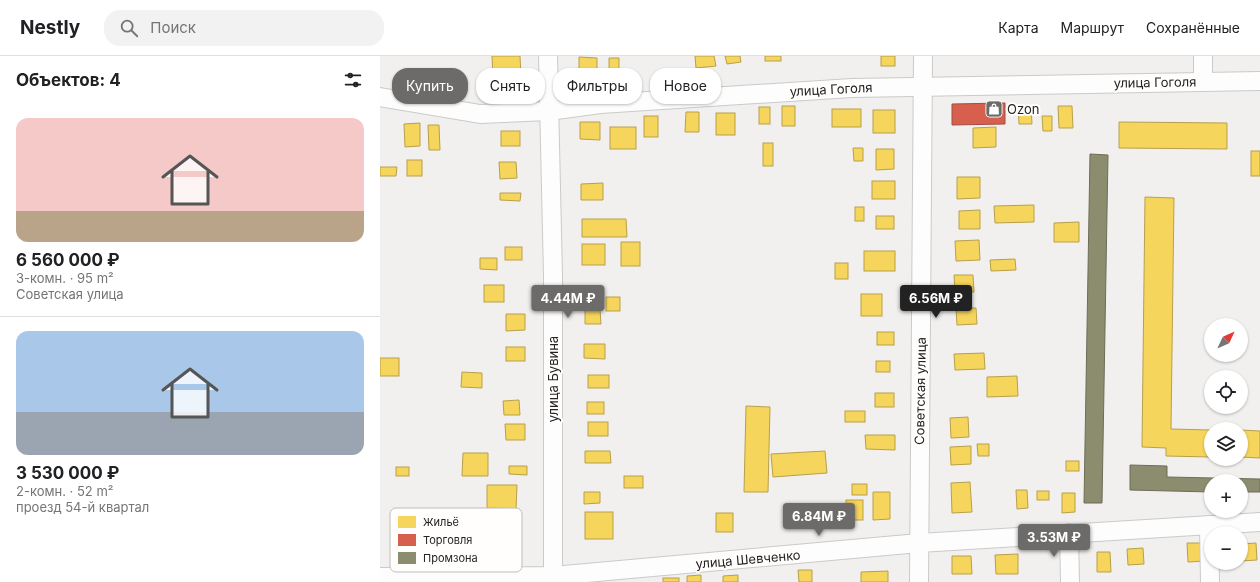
<!DOCTYPE html>
<html lang="ru">
<head>
<meta charset="utf-8">
<style>
  :root { --surface:#fff; --page:#f2f2f2; --text:#202124; --muted:#757577; --line:#e0e0e0; --accent:#6c6b6a }
  body { margin:0; font-family:Inter,sans-serif; background:var(--page); color:var(--text); height:100vh; display:flex; flex-direction:column; font-size:15px; white-space:nowrap }
  * { box-sizing:border-box; margin:0 }
  p { font-size:13px; color:var(--muted) }
  .icon { flex:none; width:22px; height:22px; fill:none; stroke:currentColor; stroke-width:2; stroke-linecap:round; stroke-linejoin:round }
  .map { position:relative; flex:1; overflow:hidden }
  .details { display:flex; flex-direction:column; background:var(--surface); width:380px }
  .details>* { flex:none }
  .banner { position:absolute; left:12px; top:12px; width:380px; height:36px; display:flex; gap:8px }
  .needle { width:26px; rotate:46deg }
  .tools { position:absolute; left:824px; top:262px; display:grid; gap:8px }
  .tools a { display:grid; place-items:center; width:44px; height:44px; border-radius:50%; background:var(--surface); box-shadow:0 1px 3px #0004; font-size:20px }
  .price { position:absolute; translate:-50% -34px; padding:0 9px; border-radius:4px; background:var(--accent); color:#fff; font-size:13px; line-height:26px; filter:drop-shadow(0 1px 2px #0008) }
  .price::after { content:''; position:absolute; left:50%; top:24px; width:12px; height:9px; margin-left:-6px; background:inherit; clip-path:polygon(0 0,100% 0,50% 100%) }
  .price.on { background:#222; color:#fff }
  ul { padding:0; list-style:none }
  li { display:grid; align-content:center; gap:8px; height:212px; padding:0 16px }
  li+li { border-top:1px solid var(--line) }
  li span { display:grid; place-items:center; height:124px; border-radius:12px; color:#555 }
  li>.icon { margin-inline-start:auto }
  span .icon { width:72px; height:72px; fill:#fffc; stroke-width:1 }
  li b { font-size:17px }
  h2 { display:flex; justify-content:space-between; align-items:center; height:48px; padding:0 16px; font-size:17px }
  .pill { padding:0 14px; border-radius:16px; background:var(--surface); box-shadow:0 1px 3px #0004; font-size:14px; line-height:36px }
  .pill.on { background:var(--accent); color:#fff }
  header { display:flex; align-items:center; gap:24px; box-sizing:border-box; height:56px; padding:0 20px; background:var(--surface); border-bottom:1px solid var(--line) }
  header strong { font-size:19px }
  nav { display:flex; gap:22px; margin-inline-start:auto; font-size:14px }
  .search { width:280px; height:36px; background:var(--page); display:flex; align-items:center; gap:10px; box-sizing:border-box; padding:0 14px; border-radius:16px; color:var(--muted); font-size:15px }
  main { display:flex; flex:1; min-height:0 }
  .map>svg:first-child { display:block }
  .homes { fill:#f6d55c; stroke:#b7a04b }
  .shops { fill:#d6604d; stroke:#a14e40 }
  .industry { fill:#8c8c6e; stroke:#6d6d58 }
  .lines { fill:none; stroke-linecap:round; stroke-linejoin:round }
  .minor-casing { stroke:#cacac8; stroke-width:20 }
  .minor { stroke:#fdfdfd; stroke-width:18 }
  .labels { text-anchor:middle; stroke-width:4; stroke-linejoin:round; paint-order:stroke }
  .street-label { font-size:13px; fill:#252423; stroke:#fffefc }
  .poi-label { font-size:13px; fill:#252423; stroke:#fffefc; text-anchor:start }
  .key { fill:#fffefc; stroke:#bebdbb; stroke-width:1 }
  .key-label { font-size:11px; fill:#252423 }
</style>
</head>
<body>
<header>
<strong>Nestly</strong>
<div class="search"><svg class="icon" aria-label="search" viewBox="0 0 24 24"><circle cx="10" cy="10" r="6"/><path d="M15 15l6 6"/></svg>Поиск</div>
<nav><a>Карта</a><a>Маршрут</a><a>Сохранённые</a></nav>
</header>
<main>
<section class="details">
<h2>Объектов: 4<svg class="icon" aria-label="filters" viewBox="0 0 24 24"><path d="M4 7h16M4 17h16"/><circle cx="9" cy="7" r="2"/><circle cx="15" cy="17" r="2"/></svg></h2>
<ul>
<li><span style="background:linear-gradient(#f6c9c9 75%,#b9a48a 0)"><svg class="icon" aria-label="home" viewBox="0 0 24 24"><path d="M3 11l9-7 9 7M6 9v11h12V9"/></svg></span><div><b>6 560 000 ₽</b><p>3-комн. · 95 m²</p><p>Советская улица</p></div></li>
<li><span style="background:linear-gradient(#a9c7e8 65%,#9aa5b1 0)"><svg class="icon" aria-label="home" viewBox="0 0 24 24"><path d="M3 11l9-7 9 7M6 9v11h12V9"/></svg></span><div><b>3 530 000 ₽</b><p>2-комн. · 52 m²</p><p>проезд 54-й квартал</p></div></li>
</ul>
</section>
<div class="map">
<svg width="880" height="526" viewBox="0 0 880 526">
  <rect width="100%" height="100%" fill="#f1f0ef"/>
  <g class="homes">
    <path d="M112,0H140L141,21L113,22Z"/>
    <path d="M315,0H334L336,10L316,12Z"/>
    <path d="M345,0H360L361,6L347,8Z"/>
    <rect x="385" y="0" width="16" height="5"/>
    <rect x="501" y="0" width="14" height="10"/>
    <path d="M199,1L217,2V22H199Z"/>
    <path d="M229,2H239V17L229,16Z"/>
    <rect x="402" y="50" width="13" height="20"/>
    <path d="M678,50H692L693,72H679Z"/>
    <rect x="379" y="51" width="11" height="17"/>
    <path d="M638,51H651L652,68H639Z"/>
    <rect x="452" y="53" width="29" height="18"/>
    <rect x="493" y="54" width="22" height="23"/>
    <path d="M306,56H319V76H305Z"/>
    <rect x="336" y="57" width="19" height="22"/>
    <rect x="264" y="60" width="14" height="21"/>
    <path d="M662,60H672V75H663Z"/>
    <path d="M200,66H220V84L200,83Z"/>
    <path d="M739,66L847,67V93L739,92Z"/>
    <path d="M40,67V90L25,91L24,68Z"/>
    <path d="M48,69H59L60,94H49Z"/>
    <rect x="230" y="71" width="26" height="22"/>
    <path d="M616,71V91L593,92V72Z"/>
    <rect x="121" y="75" width="19" height="15"/>
    <rect x="383" y="87" width="10" height="23"/>
    <path d="M473,92H483V105H474Z"/>
    <path d="M496,93H514V113L496,114Z"/>
    <rect x="871" y="95" width="9" height="25"/>
    <rect x="27" y="104" width="15" height="16"/>
    <path d="M119,106H136L137,122L120,123Z"/>
    <path d="M0,111H17L16,120H0Z"/>
    <path d="M577,121H600V142L577,143Z"/>
    <rect x="492" y="125" width="23" height="18"/>
    <path d="M223,127V144H201V128Z"/>
    <path d="M120,137H141L140,145L120,144Z"/>
    <path d="M765,141L794,142L791,373L831,374V401L786,400V392L762,391Z"/>
    <path d="M654,149V166L615,167L614,150Z"/>
    <rect x="475" y="151" width="9" height="14"/>
    <path d="M600,154V173H579V155Z"/>
    <rect x="496" y="160" width="18" height="13"/>
    <path d="M202,163H246L247,181H202Z"/>
    <path d="M699,166V186H674V167Z"/>
    <path d="M599,184L600,204L576,205L575,185Z"/>
    <rect x="241" y="186" width="19" height="24"/>
    <rect x="202" y="188" width="23" height="21"/>
    <rect x="125" y="191" width="17" height="13"/>
    <rect x="484" y="195" width="31" height="20"/>
    <path d="M100,202H117V214L100,213Z"/>
    <path d="M635,203L636,214L611,215L610,204Z"/>
    <rect x="455" y="207" width="13" height="16"/>
    <path d="M574,219H593L594,236L575,237Z"/>
    <rect x="104" y="229" width="20" height="17"/>
    <path d="M203,231H218L219,242H203Z"/>
    <rect x="481" y="238" width="21" height="22"/>
    <rect x="226" y="241" width="14" height="14"/>
    <path d="M576,252H596L597,268L577,269Z"/>
    <path d="M205,254H220L221,268H205Z"/>
    <path d="M126,258H145V274L126,275Z"/>
    <rect x="497" y="276" width="17" height="13"/>
    <path d="M204,288H225V303L204,302Z"/>
    <rect x="126" y="291" width="19" height="14"/>
    <path d="M604,297L605,313L575,314L574,298Z"/>
    <rect x="0" y="302" width="19" height="18"/>
    <rect x="496" y="305" width="14" height="11"/>
    <path d="M82,316L102,317V332L81,331Z"/>
    <rect x="208" y="319" width="21" height="13"/>
    <path d="M637,320L638,340L607,341V321Z"/>
    <rect x="495" y="337" width="19" height="14"/>
    <path d="M139,344L140,359H124L123,345Z"/>
    <rect x="207" y="346" width="17" height="12"/>
    <path d="M366,350L390,351L388,436H364Z"/>
    <rect x="465" y="355" width="20" height="11"/>
    <path d="M588,361L589,381L571,382L570,362Z"/>
    <rect x="208" y="366" width="20" height="14"/>
    <path d="M125,368H145V384H126Z"/>
    <path d="M861,374L880,375V402L861,401Z"/>
    <path d="M485,379H515V394L486,393Z"/>
    <path d="M597,388H609V400H598Z"/>
    <path d="M591,390V408L571,409L570,391Z"/>
    <path d="M205,395H230L231,407H205Z"/>
    <path d="M445,395L447,417L393,421L391,398Z"/>
    <path d="M83,397H108V420H82Z"/>
    <rect x="686" y="405" width="13" height="10"/>
    <path d="M129,410H147V419L129,418Z"/>
    <rect x="16" y="411" width="13" height="9"/>
    <rect x="244" y="420" width="19" height="12"/>
    <path d="M590,426L592,456L572,457L571,427Z"/>
    <rect x="472" y="428" width="15" height="11"/>
    <path d="M107,429H137L136,453L107,452Z"/>
    <path d="M636,434H647L648,452L637,453Z"/>
    <rect x="657" y="435" width="12" height="9"/>
    <path d="M204,436H220V447L204,448Z"/>
    <path d="M493,436H510V463L493,464Z"/>
    <path d="M682,437H695V456L682,457Z"/>
    <rect x="466" y="444" width="17" height="20"/>
    <rect x="205" y="456" width="28" height="27"/>
    <rect x="336" y="457" width="17" height="19"/>
    <path d="M807,487H824L825,505L808,506Z"/>
    <path d="M876,487L877,504L861,505V488Z"/>
    <path d="M763,492L764,508L748,509L747,493Z"/>
    <path d="M717,496H730L731,516H717Z"/>
    <path d="M638,498V518H616L615,499Z"/>
    <path d="M572,500H591L592,518H572Z"/>
    <path d="M418,514H432V526H419Z"/>
    <path d="M508,515V526H481V516Z"/>
    <path d="M321,519V526H307V520Z"/>
    <path d="M358,519V526H343V520Z"/>
    <rect x="283" y="522" width="16" height="4"/>
  </g>
  <path class="shops" d="M625,47V68L572,69V48Z"/>
  <g class="industry">
    <path d="M710,98L728,99L722,447H704Z"/>
    <path d="M750,409L787,410V421L880,423V436H861V425H831V436L750,434Z"/>
  </g>
  <g class="lines">
    <g class="minor-casing">
      <g id="minor">
        <path d="M168,0L173,220V526"/>
        <path d="M823,25V0"/>
        <path d="M0,41L100,58L169,55L220,48L472,32L880,25"/>
        <path d="M829,469L830,526"/>
        <path d="M689,477L690,526"/>
        <path d="M0,521L173,520L539,487L880,466"/>
        <path d="M539,526L543,0"/>
      </g>
    </g>
    <use href="#minor" class="minor"/>
  </g>
  <defs>
    <g id="shop-square" transform="scale(0.9)"><rect x="-9" y="-9" width="18" height="18" rx="4" fill="#6c6b6a" stroke="#fffefc"/><path d="M-5-2.5h2.3a2.7 3.5 0 0 1 5.4 0H5L5.5 6h-11ZM-1.5-2.5h3a1.5 2.3 0 0 0-3 0Z" fill="#fff"/></g>
  </defs>
  <g fill-rule="evenodd">
    <use href="#shop-square" x="614" y="53"/>
  </g>
  <g class="labels">
    <g class="street-label">
      <text transform="translate(775 26) rotate(-1)" y="5">улица Гоголя</text>
      <text transform="translate(451 33) rotate(-3)" y="5">улица Гоголя</text>
      <text transform="translate(173 323) rotate(-90)" y="5">улица Бувина</text>
      <text transform="translate(540 335) rotate(-89)" y="5">Советская улица</text>
      <text transform="translate(368 503) rotate(-5)" y="5">улица Шевченко</text>
    </g>
    <g class="poi-label">
      <text x="627" y="58">Ozon</text>
    </g>
  </g>
  <rect x="10" y="452" width="132" height="64" rx="6" class="key"/>
  <rect x="18" y="460" width="18" height="12" fill="#f6d55c"/>
  <rect x="18" y="478" width="18" height="12" fill="#d6604d"/>
  <rect x="18" y="496" width="18" height="12" fill="#8c8c6e"/>
  <g class="key-label">
    <text x="43" y="470">Жильё</text>
    <text x="43" y="488">Торговля</text>
    <text x="43" y="506">Промзона</text>
  </g>
</svg>
<div class="tools">
<a><svg class="needle" viewBox="-14 -14 28 28"><path d="M0-13l5 13h-10z" fill="#e53935"/><path d="M0 13l5-13h-10z" fill="#757577"/></svg></a>
<a><svg class="icon" aria-label="locate" viewBox="0 0 24 24"><circle cx="12" cy="12" r="6"/><path d="M12 2v4M12 18v4M2 12h4M18 12h4"/></svg></a>
<a><svg class="icon" aria-label="layers" viewBox="0 0 24 24"><path d="M12 4l9 5-9 5-9-5zM3 14l9 5 9-5"/></svg></a>
<a>+</a>
<a>−</a>
</div>
<b class="price" style="left:188px;top:263px">4.44M ₽</b>
<b class="price on" style="left:556px;top:263px">6.56M ₽</b>
<b class="price" style="left:439px;top:481px">6.84M ₽</b>
<b class="price" style="left:674px;top:502px">3.53M ₽</b>
<div class="banner">
<a class="pill on">Купить</a>
<a class="pill">Снять</a>
<a class="pill">Фильтры</a>
<a class="pill">Новое</a>
</div>
</div>
</main>
</body>
</html>
